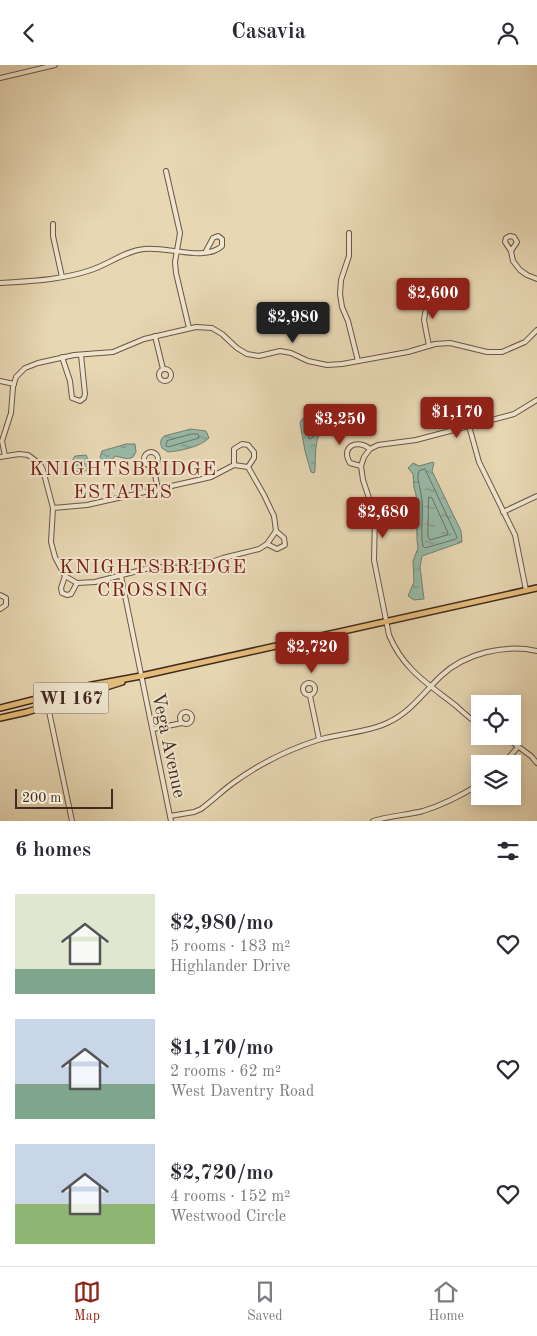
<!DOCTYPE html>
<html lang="en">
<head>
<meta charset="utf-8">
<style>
  :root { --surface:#fff; --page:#f7f7f7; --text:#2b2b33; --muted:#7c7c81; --line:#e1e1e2; --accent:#8f2418 }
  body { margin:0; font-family:"Old Standard TT",serif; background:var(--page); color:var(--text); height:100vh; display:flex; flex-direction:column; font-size:19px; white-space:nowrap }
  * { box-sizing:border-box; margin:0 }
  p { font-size:16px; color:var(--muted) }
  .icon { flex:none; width:28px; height:28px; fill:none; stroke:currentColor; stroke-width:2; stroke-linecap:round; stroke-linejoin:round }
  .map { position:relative; height:756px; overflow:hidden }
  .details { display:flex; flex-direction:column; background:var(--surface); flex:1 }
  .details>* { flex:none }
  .buttons { position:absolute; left:471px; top:630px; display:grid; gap:10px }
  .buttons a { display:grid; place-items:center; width:50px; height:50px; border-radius:0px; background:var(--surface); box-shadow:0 2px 12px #0003; font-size:25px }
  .scale { position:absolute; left:15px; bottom:12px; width:98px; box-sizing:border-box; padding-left:5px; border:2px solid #422a20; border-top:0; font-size:14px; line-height:18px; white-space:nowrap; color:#422a20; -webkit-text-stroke:4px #efe5ce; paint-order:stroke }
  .price { position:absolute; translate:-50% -42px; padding:0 11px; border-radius:5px; background:var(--accent); color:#fff; font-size:16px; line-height:32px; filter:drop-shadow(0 1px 2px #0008) }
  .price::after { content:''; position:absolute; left:50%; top:30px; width:15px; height:11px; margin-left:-8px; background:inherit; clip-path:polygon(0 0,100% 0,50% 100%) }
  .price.selected { background:#222; color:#fff }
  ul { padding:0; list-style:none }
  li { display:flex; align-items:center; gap:15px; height:125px; padding:0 15px }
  li span { display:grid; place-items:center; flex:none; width:140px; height:100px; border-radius:0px; color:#555 }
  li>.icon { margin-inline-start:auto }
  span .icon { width:60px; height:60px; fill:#fffc; stroke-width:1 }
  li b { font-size:21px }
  h2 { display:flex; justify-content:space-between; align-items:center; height:60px; padding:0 15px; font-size:21px }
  header { display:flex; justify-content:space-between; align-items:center; height:65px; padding:0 15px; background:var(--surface); font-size:22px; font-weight:800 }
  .menu { display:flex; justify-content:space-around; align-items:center; height:70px; border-top:1px solid var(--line); background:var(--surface); font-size:14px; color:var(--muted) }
  .menu a { display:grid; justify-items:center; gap:2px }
  .menu .selected { color:var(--accent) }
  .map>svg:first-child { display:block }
  .water { fill:url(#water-ripples); stroke:#758072 }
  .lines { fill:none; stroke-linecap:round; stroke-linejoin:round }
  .shore { stroke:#6c7264; stroke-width:1 }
  .minor-casing { stroke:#6b5545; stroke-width:6 }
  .major-casing { stroke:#422a20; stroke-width:8 }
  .minor { stroke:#efe5ce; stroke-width:4 }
  .major { stroke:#e4bc7a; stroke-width:5 }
  .labels { text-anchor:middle; stroke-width:4; stroke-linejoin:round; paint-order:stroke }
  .shield { fill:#efe5ce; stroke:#766254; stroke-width:1 }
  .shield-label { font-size:18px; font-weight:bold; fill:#422a20 }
  .street-label { font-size:19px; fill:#422a20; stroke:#efe5ce }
  .neighbourhood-label { font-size:20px; letter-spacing:1px; fill:#7a1f14; stroke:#efe5ce }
</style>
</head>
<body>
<header><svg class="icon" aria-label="back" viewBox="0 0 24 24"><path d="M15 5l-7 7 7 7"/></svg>Casavia<svg class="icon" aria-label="person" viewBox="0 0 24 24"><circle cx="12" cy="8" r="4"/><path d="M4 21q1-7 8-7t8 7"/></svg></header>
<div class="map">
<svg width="537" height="756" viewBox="0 0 537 756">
  <defs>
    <pattern id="water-ripples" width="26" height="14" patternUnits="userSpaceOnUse" patternTransform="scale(1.25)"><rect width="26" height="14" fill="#97baa8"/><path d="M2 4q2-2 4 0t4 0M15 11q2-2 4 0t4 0" fill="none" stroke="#7d9788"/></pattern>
  </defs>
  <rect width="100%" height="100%" fill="#e7d7b3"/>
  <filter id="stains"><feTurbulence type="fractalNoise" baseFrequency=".004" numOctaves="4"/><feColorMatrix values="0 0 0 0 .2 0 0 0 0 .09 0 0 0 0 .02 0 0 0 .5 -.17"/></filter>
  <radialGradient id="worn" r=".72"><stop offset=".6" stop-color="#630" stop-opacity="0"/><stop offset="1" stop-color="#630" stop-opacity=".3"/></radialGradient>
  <g class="water">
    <path d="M333,346L334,348C314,372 316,376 315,406L314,408L311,407L305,386L300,358L302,354L313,348Z"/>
    <path d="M191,364L206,366L209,373C200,382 180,386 168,387L162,383C160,378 160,375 164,371Z"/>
    <path d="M126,379H135L136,387L133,392L128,394L115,391L109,399H104L100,392L102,386Z"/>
    <path d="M86,390L92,403L79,408L76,405L73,394L75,391Z"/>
    <path d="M433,397L434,398L432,406L461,466L462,477L422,491L420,502L424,534L414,535L408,531L414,517L413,496L418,483L417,475L416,430L414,423L413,409L408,403L413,398L419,401Z"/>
  </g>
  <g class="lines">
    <g class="shore">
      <path d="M319,352L321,356L316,362L312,373L309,374L306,357L309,355Z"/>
      <path d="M192,369H198L199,373L168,382L166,381L167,376Z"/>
      <path d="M425,404L457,472L456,474L425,483L423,481L422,475C421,460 424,443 421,429C420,421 416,414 419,406Z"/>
      <path d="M429,432L432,433L448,468L447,470L430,475L428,472Z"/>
    </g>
    <g class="minor-casing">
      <g id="minor">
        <path d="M0,13L55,0"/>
        <path d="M166,106L180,168L175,197L176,208L189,263"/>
        <path d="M53,159V171L62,212"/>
        <path d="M349,168V191L341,215L340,229L342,242L348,256L358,296"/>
        <path d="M511,186L517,177L514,172L510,171L506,173L505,177L511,186L513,196L520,205L527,210L537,214"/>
        <path d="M0,218C31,216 62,215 91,205C109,199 125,186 144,184C167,181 205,197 222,181V174L218,171L213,173L206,186"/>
        <path d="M428,231L424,255L429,281"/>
        <path d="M155,271L163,304"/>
        <path d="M62,292L70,316L72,333L80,336L84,333L85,329L81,290"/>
        <circle cx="165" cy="310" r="6"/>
        <path d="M0,316L14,319"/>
        <path d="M469,361L479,397L515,470L526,525"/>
        <circle cx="151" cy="394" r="7"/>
        <path d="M5,391L2,376L11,348L13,322L16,312L25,303L38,298L74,290L113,287L144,274L196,262L212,263L222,269L237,283L247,289L259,291L280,286L291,288L308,296L327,300L342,299L408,287L435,279L450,278L487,287H502L525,277L537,265"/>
        <path d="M0,392L19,389L28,390L40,399L43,405L53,443L51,477L55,492L65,511L77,518L95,517L153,502L185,503L199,501L223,493L259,484L267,479L276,466L274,451L264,430L248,402L234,400L211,412L198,415L87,440L53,443"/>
        <path d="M234,400V384L242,379L248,380L254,387V393L248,402"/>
        <path d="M153,401L158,424"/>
        <path d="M361,401L350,398C340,382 357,373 370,384"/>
        <path d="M503,447L537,431"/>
        <path d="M267,479L277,484L285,480L284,473L276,466"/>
        <path d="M65,511L61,523L62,528L67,530L71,529L77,518"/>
        <path d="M121,511L171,756"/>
        <path d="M0,530L6,533V540L0,544"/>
        <circle cx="309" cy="624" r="6"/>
        <path d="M310,631L319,674"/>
        <path d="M46,632L72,756"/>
        <circle cx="186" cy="653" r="6"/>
        <path d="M480,660C471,655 463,647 455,640C428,619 403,604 389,570L374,495L375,451L363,415L361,401L364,392L370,384L378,380L416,375L514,349L537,335"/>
        <path d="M153,664L182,658"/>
        <path d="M504,671L531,691L537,698"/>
        <path d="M503,699L518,682"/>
        <path d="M170,751L194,747L201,744C212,736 222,726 233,718C259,699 287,685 318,675C340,668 366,668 387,658C411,647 423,628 441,611C465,588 505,579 537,586"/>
        <path d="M373,756C389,751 407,750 423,746C443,740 462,730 480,719"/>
      </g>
    </g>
    <g class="major-casing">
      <g id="major">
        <path d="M0,643L92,620L141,611L537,523"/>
        <path d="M0,653L27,647L122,617"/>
      </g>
    </g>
    <use href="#minor" class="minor"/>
    <use href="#major" class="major"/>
  </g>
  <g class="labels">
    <rect class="shield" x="33.5" y="617.5" width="75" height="31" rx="4"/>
    <g class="shield-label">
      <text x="71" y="639">WI 167</text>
    </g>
    <g class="street-label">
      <text transform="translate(170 680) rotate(78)" y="7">Vega Avenue</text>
    </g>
    <g class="neighbourhood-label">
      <text x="123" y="410">KNIGHTSBRIDGE<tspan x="123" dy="23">ESTATES</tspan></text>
      <text x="153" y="508">KNIGHTSBRIDGE<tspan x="153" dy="23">CROSSING</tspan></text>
    </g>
  </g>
  <rect width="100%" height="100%" filter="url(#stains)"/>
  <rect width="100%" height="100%" fill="url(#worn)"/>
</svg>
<div class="buttons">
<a><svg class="icon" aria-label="locate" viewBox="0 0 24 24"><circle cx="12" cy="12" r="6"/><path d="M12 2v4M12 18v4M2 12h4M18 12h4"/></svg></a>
<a><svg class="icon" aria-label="layers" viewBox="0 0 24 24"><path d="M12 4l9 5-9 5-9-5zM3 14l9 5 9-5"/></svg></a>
</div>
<div class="scale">200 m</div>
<b class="price" style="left:433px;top:255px">$2,600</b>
<b class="price selected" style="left:293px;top:279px">$2,980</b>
<b class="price" style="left:457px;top:374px">$1,170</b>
<b class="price" style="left:340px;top:381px">$3,250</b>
<b class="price" style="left:383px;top:474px">$2,680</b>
<b class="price" style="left:312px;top:609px">$2,720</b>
</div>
<section class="details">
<h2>6 homes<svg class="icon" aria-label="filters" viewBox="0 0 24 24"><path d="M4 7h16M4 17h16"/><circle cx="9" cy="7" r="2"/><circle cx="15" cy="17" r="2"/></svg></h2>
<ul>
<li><span style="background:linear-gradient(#dfe7d0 75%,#7fa58c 0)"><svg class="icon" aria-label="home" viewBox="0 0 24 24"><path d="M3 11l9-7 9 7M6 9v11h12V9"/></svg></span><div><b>$2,980/mo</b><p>5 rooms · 183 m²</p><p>Highlander Drive</p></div><svg class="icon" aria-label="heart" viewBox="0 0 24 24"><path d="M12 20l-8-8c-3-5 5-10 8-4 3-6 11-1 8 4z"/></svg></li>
<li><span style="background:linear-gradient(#c9d6e8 65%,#7fa58c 0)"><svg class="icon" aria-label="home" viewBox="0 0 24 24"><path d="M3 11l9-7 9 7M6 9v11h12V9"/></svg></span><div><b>$1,170/mo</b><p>2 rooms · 62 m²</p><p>West Daventry Road</p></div><svg class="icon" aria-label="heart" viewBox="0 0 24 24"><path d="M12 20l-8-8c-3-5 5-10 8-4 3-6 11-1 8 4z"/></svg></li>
<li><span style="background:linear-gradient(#c9d6e8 60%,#8fb573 0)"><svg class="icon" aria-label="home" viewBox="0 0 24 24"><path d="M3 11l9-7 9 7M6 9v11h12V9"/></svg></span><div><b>$2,720/mo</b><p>4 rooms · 152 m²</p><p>Westwood Circle</p></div><svg class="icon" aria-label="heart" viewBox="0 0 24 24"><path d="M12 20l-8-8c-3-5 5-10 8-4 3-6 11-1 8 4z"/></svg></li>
</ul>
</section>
<nav class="menu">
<a class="selected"><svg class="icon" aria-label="map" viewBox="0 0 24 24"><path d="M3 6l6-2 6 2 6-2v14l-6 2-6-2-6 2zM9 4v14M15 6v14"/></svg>Map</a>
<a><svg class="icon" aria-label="saved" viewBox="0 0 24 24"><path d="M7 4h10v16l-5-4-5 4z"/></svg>Saved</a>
<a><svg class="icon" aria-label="home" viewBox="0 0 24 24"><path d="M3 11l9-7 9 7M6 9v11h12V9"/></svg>Home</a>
</nav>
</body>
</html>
